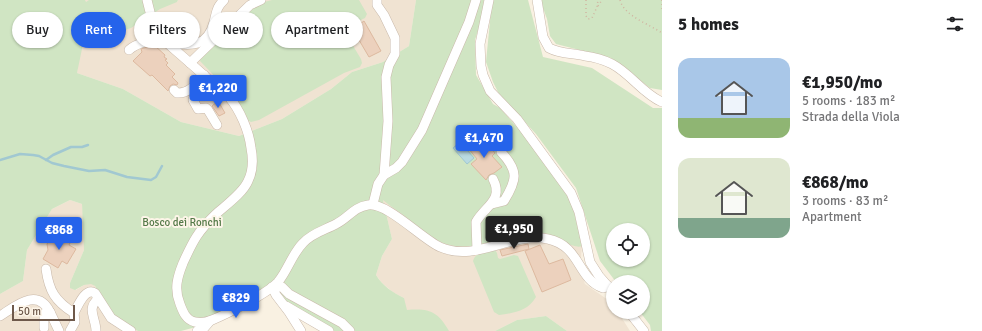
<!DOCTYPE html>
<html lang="en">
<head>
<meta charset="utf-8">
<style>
  :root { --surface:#fff; --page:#f2f2f2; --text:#202124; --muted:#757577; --accent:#2563eb }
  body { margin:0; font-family:Signika,sans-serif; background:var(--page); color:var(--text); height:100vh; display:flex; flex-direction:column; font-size:15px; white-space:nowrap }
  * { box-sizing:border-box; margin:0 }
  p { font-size:13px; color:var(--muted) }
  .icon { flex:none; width:22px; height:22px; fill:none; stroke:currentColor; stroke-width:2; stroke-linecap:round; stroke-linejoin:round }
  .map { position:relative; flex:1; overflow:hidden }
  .side { display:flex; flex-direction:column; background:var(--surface); width:320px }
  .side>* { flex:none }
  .banner { position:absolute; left:12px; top:12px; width:380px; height:36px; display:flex; gap:8px }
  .fabs { position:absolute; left:606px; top:223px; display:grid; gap:8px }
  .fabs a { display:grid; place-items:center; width:44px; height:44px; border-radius:50%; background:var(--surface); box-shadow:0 1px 3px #0004; font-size:20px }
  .scale { position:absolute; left:12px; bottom:10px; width:63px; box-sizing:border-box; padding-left:4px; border:2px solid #6e594b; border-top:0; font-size:11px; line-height:14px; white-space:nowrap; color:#6e594b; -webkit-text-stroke:3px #fdf5e8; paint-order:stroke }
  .price { position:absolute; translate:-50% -34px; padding:0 9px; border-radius:4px; background:var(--accent); color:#fff; font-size:13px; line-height:26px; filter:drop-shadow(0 1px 2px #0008) }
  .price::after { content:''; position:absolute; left:50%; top:24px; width:12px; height:9px; margin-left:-6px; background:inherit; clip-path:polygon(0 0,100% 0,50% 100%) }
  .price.on { background:#222; color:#fff }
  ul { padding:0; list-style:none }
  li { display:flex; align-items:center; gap:12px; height:100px; padding:0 16px }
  li span { display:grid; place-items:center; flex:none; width:112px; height:80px; border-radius:12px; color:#555 }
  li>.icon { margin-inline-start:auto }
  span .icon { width:48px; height:48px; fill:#fffc; stroke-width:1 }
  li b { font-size:17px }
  h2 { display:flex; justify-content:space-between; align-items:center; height:48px; padding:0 16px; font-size:17px }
  .pill { padding:0 14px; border-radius:18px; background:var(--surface); box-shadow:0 1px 3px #0004; font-size:14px; line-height:36px }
  .pill.on { background:var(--accent); color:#fff }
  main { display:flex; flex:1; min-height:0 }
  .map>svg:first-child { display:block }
  .residential { fill:#f0e3d2 }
  .green { fill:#d0e5c3; fill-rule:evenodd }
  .water { fill:#b9dae1; stroke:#a1c8d1 }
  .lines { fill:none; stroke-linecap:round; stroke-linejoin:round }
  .stream { stroke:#a1c8d1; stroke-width:2.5 }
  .building { fill:#ecd1bd; stroke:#ddb99f }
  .minor-casing { stroke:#c9b9aa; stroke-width:10 }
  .path { stroke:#d0b5a1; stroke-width:1.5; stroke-dasharray:1 3; stroke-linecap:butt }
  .minor { stroke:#fff; stroke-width:9 }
  .labels { text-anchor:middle; stroke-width:4; stroke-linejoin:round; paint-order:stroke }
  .park-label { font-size:11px; fill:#547948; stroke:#fdf5e8 }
</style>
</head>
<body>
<main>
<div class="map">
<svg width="662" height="331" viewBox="0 0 662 331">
  <rect width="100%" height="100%" fill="#f9f1e2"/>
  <g class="residential">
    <path d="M85,0H156L177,2L178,0H416L409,46L383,62L352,72L331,89L282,119L239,136L181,122L123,89L77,73Z"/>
    <path d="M500,108L582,246L580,271L585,284L611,302L613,305V312H618L630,331H567L546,316L517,320L495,331H325L404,298L394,293L382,283L376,275L382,256L392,239L383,200Z"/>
    <path d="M70,200L82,204L84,226V250L70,283L76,290L84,285L91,283L95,286L100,296L124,323L138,331H0V294L23,281L27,250L52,209Z"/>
  </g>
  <g class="green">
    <path d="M0,0H85L86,2L89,0H178L177,2L160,9L131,28L83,44L77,73L123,89L181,122L239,136L282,119L331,89L352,72L383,62L409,46L416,0H484L482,18L475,40L476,75L493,104L500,108L522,133L569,198L574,211L582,246C572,250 556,234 543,233C524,232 507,239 489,243C448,252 438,243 408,219C400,212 391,207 383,200L392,239L382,256L376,275C383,286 392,292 404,298L407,310C430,308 438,312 449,331H333L289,305L278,291L277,287L200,326L181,331H138L124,323L110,312L95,286L91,284L84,285L75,290L70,288V283L84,250L82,204L70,200L52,209L27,250L23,281L0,294Z"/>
    <path d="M272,0H359L367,14L365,18L348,26L346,34L361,59L362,63L360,67L344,73L259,120L251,122L247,120L229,91L200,61L201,57L248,11L260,3Z"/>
    <path d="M492,0H528L543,57L592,68L653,108H662V331H651L650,325L640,312H643V282H616L600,261L576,188L536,134L499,94L493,82L486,62ZM613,230H643V260H613Z"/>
    <path d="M540,0H662V90L650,88L611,58L556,44L550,36L547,19Z"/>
    <path d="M495,250L497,253L498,258L500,259L514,255L518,256L536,297C528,311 514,313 499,315L494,312L473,261C475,252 486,252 495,250Z"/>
    <path d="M546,316L567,331H495L517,320Z"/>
  </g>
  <path class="water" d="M460,142L474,158L467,164L453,148Z"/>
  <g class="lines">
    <g class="stream">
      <path d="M0,160L20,154L33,155L39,156L52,163L64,166L89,171L105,170L127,177L151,180L156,177L162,166"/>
      <path d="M46,160L53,155L71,147H82L88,145"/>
    </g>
  </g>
  <g class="building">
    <path d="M364,21L381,51L369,57L359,40L353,41L357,36L353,29Z"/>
    <path d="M154,45L165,55L164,57L167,59L165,60L168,63L166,65L175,74L172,77L178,83L177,85L173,84L170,86L168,91L152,75L150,76L133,61L142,52L141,49Z"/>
    <path d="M218,101L225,113L219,116L212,106Z"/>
    <path d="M482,138L495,153L492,156L502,167L494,173L489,175L486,180L471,164L477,159L469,149Z"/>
    <path d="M58,233L64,236L62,238L70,243L69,245L76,249L67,264L62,261L58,268L43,259L48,250L47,244L52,236Z"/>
    <path d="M528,244L529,249L502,256L500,250Z"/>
    <path d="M540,245L549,264L563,259L571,280L542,292L525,251Z"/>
  </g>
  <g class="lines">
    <g class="minor-casing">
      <g id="minor">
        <path d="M147,0L153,24L159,36C176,51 193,65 210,81C216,86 224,91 229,97C240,110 249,131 251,148C253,158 253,171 248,181C243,193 226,205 216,214C198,231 193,241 183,263C177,278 174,289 180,304C183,312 186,320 195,322C200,323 207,322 212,320C227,314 268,293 278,282C288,270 292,254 303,243C312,233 325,230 336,224C348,218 354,207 368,205C387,202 422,239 440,247C476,263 512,231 548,239C581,246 577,279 603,288L608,286"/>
        <path d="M489,0L480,44L481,66L483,75L490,91L517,119L571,193L579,212L590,262L599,276L613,292"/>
        <path d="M537,0L543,37L549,48C560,54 573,53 585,56C594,57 604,60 612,64C631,74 643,94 662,102"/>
        <path d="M165,42C188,45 207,50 214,22C217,11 216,8 224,0"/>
        <path d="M129,50C137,42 150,42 159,36"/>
        <path d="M190,63L250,5L261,0"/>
        <path d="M211,81L194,97L193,100L198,109L206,108L208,110L217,125"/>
        <path d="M174,90L177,93C189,94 197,83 204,75"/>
        <path d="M384,175L396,168L402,162L422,130L469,22L476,0"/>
        <path d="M373,204L378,184L384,175L388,121L386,77L389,65L395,54V38L384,15L377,5V0"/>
        <path d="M492,204L504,201C517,180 519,171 501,152"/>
        <path d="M477,250L476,222C485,206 504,200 493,179"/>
        <path d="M46,269C49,291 55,301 74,313C78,306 85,287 95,293L111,318L131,331"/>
        <path d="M286,306L329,331"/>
        <path d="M629,312L644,331"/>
        <path d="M0,316C16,306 37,287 50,312"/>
        <path d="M44,328V314L46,312H50L59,331"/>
        <path d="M70,331L75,322L74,313"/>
        <path d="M96,331C96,318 86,309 98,299"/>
        <path d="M197,331L204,328L210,321"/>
        <path d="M301,331L289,312L276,295L272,287H282L289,294L342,323L350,331"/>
      </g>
    </g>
    <g class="path">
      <path d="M586,0V16L588,19L592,18L597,7L598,0"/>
      <path d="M620,0C624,16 649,24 662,33"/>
      <path d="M662,0V9"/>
      <path d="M598,6L602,0"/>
    </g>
    <use href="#minor" class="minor"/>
  </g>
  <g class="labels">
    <g class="park-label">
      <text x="182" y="226">Bosco dei Ronchi</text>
    </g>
  </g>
</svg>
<div class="fabs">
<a><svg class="icon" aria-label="locate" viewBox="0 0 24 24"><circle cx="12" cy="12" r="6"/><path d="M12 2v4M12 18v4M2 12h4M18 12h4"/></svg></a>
<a><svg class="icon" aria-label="layers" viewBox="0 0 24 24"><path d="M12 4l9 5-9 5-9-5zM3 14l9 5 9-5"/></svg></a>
</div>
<div class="scale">50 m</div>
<b class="price" style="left:218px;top:109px">€1,220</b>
<b class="price" style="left:484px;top:159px">€1,470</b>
<b class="price on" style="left:514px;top:250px">€1,950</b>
<b class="price" style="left:59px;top:251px">€868</b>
<b class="price" style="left:236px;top:319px">€829</b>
<div class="banner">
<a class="pill">Buy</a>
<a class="pill on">Rent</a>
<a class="pill">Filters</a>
<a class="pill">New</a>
<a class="pill">Apartment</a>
</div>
</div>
<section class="side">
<h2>5 homes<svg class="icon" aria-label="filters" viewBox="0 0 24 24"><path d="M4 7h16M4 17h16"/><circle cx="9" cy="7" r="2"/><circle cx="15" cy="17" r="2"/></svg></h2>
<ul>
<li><span style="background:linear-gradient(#a9c7e8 75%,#8fb573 0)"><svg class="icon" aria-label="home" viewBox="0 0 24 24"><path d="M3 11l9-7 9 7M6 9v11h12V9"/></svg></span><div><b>€1,950/mo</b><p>5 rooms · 183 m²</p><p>Strada della Viola</p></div></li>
<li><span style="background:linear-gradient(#dfe7d0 75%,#7fa58c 0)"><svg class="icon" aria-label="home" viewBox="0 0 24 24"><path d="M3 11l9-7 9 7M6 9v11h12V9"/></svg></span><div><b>€868/mo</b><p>3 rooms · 83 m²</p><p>Apartment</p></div></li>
</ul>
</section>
</main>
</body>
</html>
